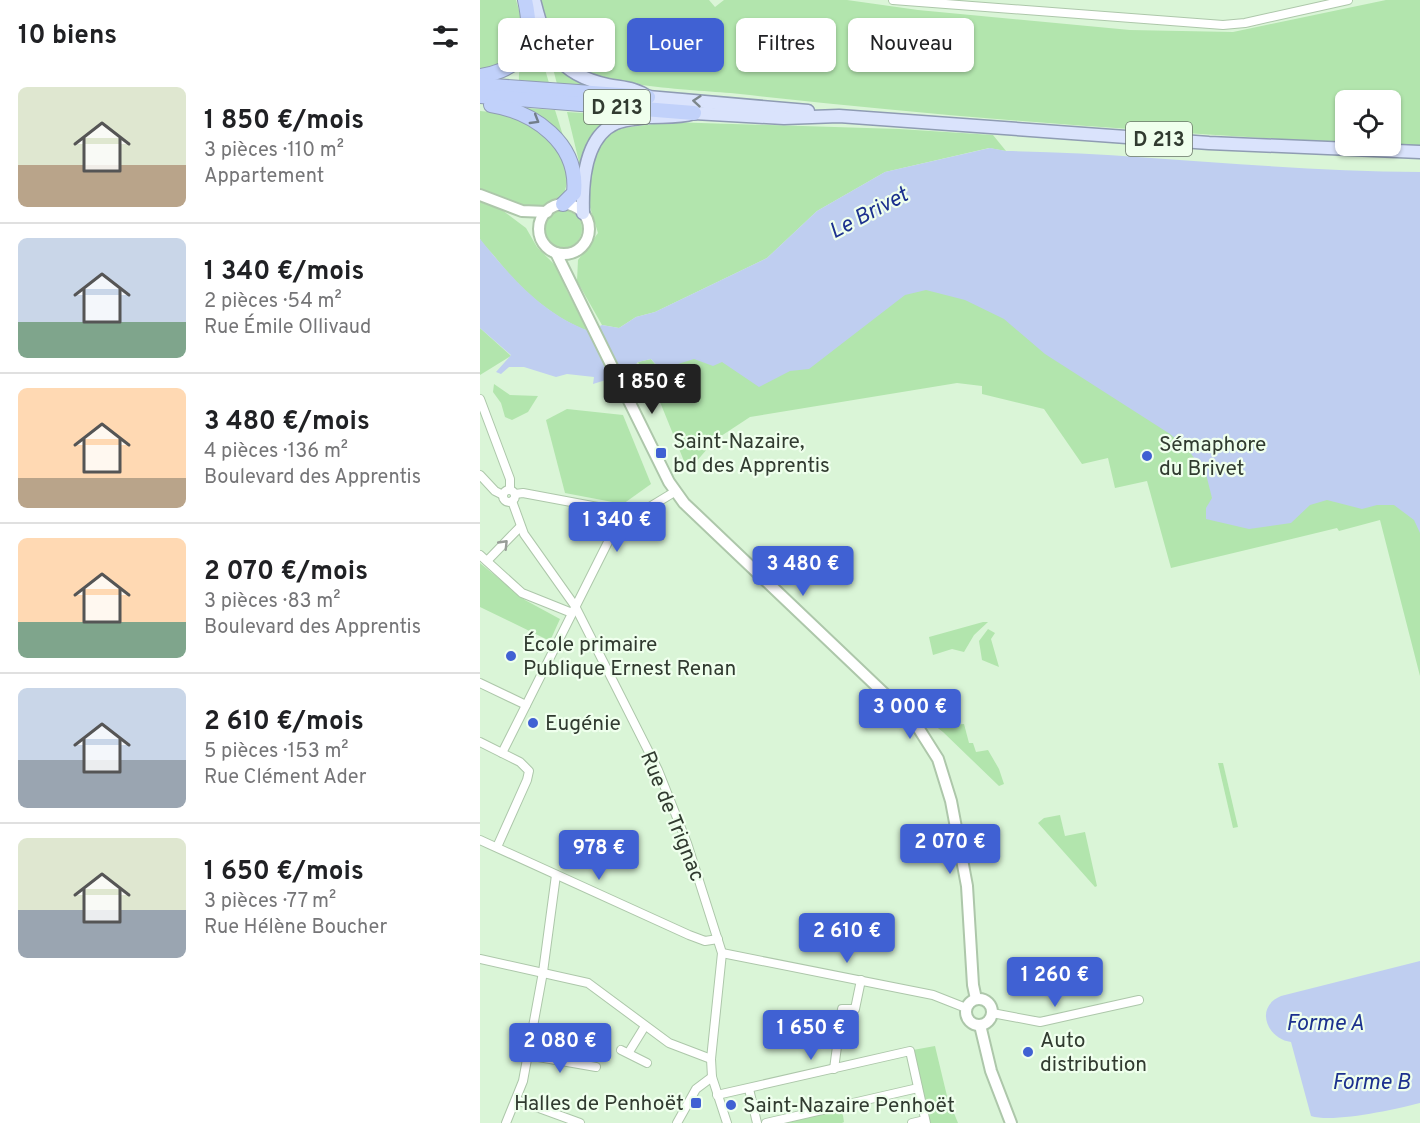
<!DOCTYPE html>
<html lang="fr">
<head>
<meta charset="utf-8">
<style>
  :root { --surface:#fff; --page:#f6f6f6; --text:#202124; --muted:#757577; --line:#e0e0e0; --accent:#4061d3 }
  body { margin:0; font-family:Overpass,sans-serif; background:var(--page); color:var(--text); height:100vh; display:flex; flex-direction:column; font-size:22px; white-space:nowrap }
  * { box-sizing:border-box; margin:0 }
  p { font-size:20px; color:var(--muted) }
  .icon { flex:none; width:33px; height:33px; fill:none; stroke:currentColor; stroke-width:2; stroke-linecap:round; stroke-linejoin:round }
  .map { position:relative; flex:1; overflow:hidden }
  .side { display:flex; flex-direction:column; background:var(--surface); width:480px }
  .side>* { flex:none }
  .banner { position:absolute; left:18px; top:18px; width:570px; height:54px; display:flex; gap:12px }
  .controls { position:absolute; left:855px; top:90px; display:grid; gap:12px }
  .controls a { display:grid; place-items:center; width:66px; height:66px; border-radius:9px; background:var(--surface); box-shadow:0 2px 4px #0004; font-size:30px }
  .price { position:absolute; translate:-50% -51px; padding:0 14px; border-radius:6px; background:var(--accent); color:#fff; font-size:20px; line-height:39px; filter:drop-shadow(0 2px 3px #0008) }
  .price::after { content:''; position:absolute; left:50%; top:36px; width:18px; height:14px; margin-left:-9px; background:inherit; clip-path:polygon(0 0,100% 0,50% 100%) }
  .price.selected { background:#222; color:#fff }
  ul { padding:0; list-style:none }
  li { display:flex; align-items:center; gap:18px; height:150px; padding:0 18px }
  li+li { border-top:2px solid var(--line) }
  li span { display:grid; place-items:center; flex:none; width:168px; height:120px; border-radius:9px; color:#555 }
  li>.icon { margin-inline-start:auto }
  span .icon { width:72px; height:72px; fill:#fffc; stroke-width:1 }
  li b { font-size:26px }
  h2 { display:flex; justify-content:space-between; align-items:center; height:72px; padding:0 18px; font-size:26px }
  .chip { padding:0 21px; border-radius:9px; background:var(--surface); box-shadow:0 2px 4px #0004; font-size:21px; line-height:54px }
  .chip.selected { background:var(--accent); color:#fff }
  main { display:flex; flex:1; min-height:0 }
  .map>svg:first-child { display:block }
  .green { fill:#b2e5ad }
  .water { fill:#bfcef0 }
  .lines { fill:none; stroke-linecap:round; stroke-linejoin:round }
  .street-casing { stroke:#adc7aa; stroke-width:10 }
  .secondary-casing { stroke:#adc7aa; stroke-width:14 }
  .primary-casing { stroke:#8f9cb3; stroke-width:15 }
  .highway-casing { stroke:#8f9cb3; stroke-width:16 }
  .street { stroke:#fff; stroke-width:8 }
  .secondary { stroke:#fff; stroke-width:10 }
  .primary { stroke:#dae3fc; stroke-width:12 }
  .highway { stroke:#c1d1fa; stroke-width:14 }
  .oneway { stroke:#7d878c }
  .oneway2 { stroke:#727e8b }
  .oneway3 { stroke:#989d98 }
  .poi-dot { fill:#4061d3; stroke:#efffed; stroke-width:2 }
  .labels { text-anchor:middle; stroke-width:4.5; stroke-linejoin:round; paint-order:stroke }
  .shield { fill:#efffed; stroke:#6a7669; stroke-width:1.5 }
  .shield-label { font-size:20px; font-weight:bold; fill:#313b30 }
  .poi-label { font-size:21px; fill:#313b30; stroke:#efffed; text-anchor:start }
  .street-label { font-size:21px; fill:#313b30; stroke:#efffed }
  .water-label { font-size:22px; font-style:italic; fill:#1c318e; stroke:#efffed }
</style>
</head>
<body>
<main>
<section class="side">
<h2>10 biens<svg class="icon" aria-label="filters" viewBox="0 0 24 24"><path d="M4 7h16M4 17h16"/><circle cx="9" cy="7" r="2"/><circle cx="15" cy="17" r="2"/></svg></h2>
<ul>
<li><span style="background:linear-gradient(#dfe7d0 65%,#b9a48a 0)"><svg class="icon" aria-label="home" viewBox="0 0 24 24"><path d="M3 11l9-7 9 7M6 9v11h12V9"/></svg></span><div><b>1 850 €/mois</b><p>3 pièces · 110 m²</p><p>Appartement</p></div></li>
<li><span style="background:linear-gradient(#c9d6e8 70%,#7fa58c 0)"><svg class="icon" aria-label="home" viewBox="0 0 24 24"><path d="M3 11l9-7 9 7M6 9v11h12V9"/></svg></span><div><b>1 340 €/mois</b><p>2 pièces · 54 m²</p><p>Rue Émile Ollivaud</p></div></li>
<li><span style="background:linear-gradient(#ffd9b3 75%,#b9a48a 0)"><svg class="icon" aria-label="home" viewBox="0 0 24 24"><path d="M3 11l9-7 9 7M6 9v11h12V9"/></svg></span><div><b>3 480 €/mois</b><p>4 pièces · 136 m²</p><p>Boulevard des Apprentis</p></div></li>
<li><span style="background:linear-gradient(#ffd9b3 70%,#7fa58c 0)"><svg class="icon" aria-label="home" viewBox="0 0 24 24"><path d="M3 11l9-7 9 7M6 9v11h12V9"/></svg></span><div><b>2 070 €/mois</b><p>3 pièces · 83 m²</p><p>Boulevard des Apprentis</p></div></li>
<li><span style="background:linear-gradient(#c9d6e8 60%,#9aa5b1 0)"><svg class="icon" aria-label="home" viewBox="0 0 24 24"><path d="M3 11l9-7 9 7M6 9v11h12V9"/></svg></span><div><b>2 610 €/mois</b><p>5 pièces · 153 m²</p><p>Rue Clément Ader</p></div></li>
<li><span style="background:linear-gradient(#dfe7d0 60%,#9aa5b1 0)"><svg class="icon" aria-label="home" viewBox="0 0 24 24"><path d="M3 11l9-7 9 7M6 9v11h12V9"/></svg></span><div><b>1 650 €/mois</b><p>3 pièces · 77 m²</p><p>Rue Hélène Boucher</p></div></li>
</ul>
</section>
<div class="map">
<svg width="940" height="1123" viewBox="0 0 940 1123">
  <rect width="100%" height="100%" fill="#daf5d7"/>
  <g class="green">
    <path d="M0,0H36C49,42 45,55 3,70H0Z"/>
    <path d="M60,0H229L235,7L244,0H367L438,10L650,30L753,32L906,0H940V146L911,145L910,100H866L865,143C663,131 461,117 260,94C214,89 123,89 88,60C69,45 66,22 60,0Z"/>
    <path d="M55,35L69,83L39,80C38,62 50,52 55,35Z"/>
    <path d="M70,57L117,86L77,84Z"/>
    <path d="M45,108L75,110L85,142Z"/>
    <path d="M0,111C7,112 16,111 23,113C57,124 106,164 79,202L56,210L0,189Z"/>
    <path d="M87,112L149,116L113,135L100,166Z"/>
    <path d="M189,122L419,129L513,135L526,151L509,148L405,172L337,211L287,258L175,312L156,317L139,328L122,325L97,281L98,260L118,233L105,191L120,144L136,129Z"/>
    <path d="M0,202L22,210L46,228L57,247L81,271L86,289L108,331C71,317 39,288 15,257C11,252 3,245 0,239C0,230 0,212 0,202Z"/>
    <circle cx="83" cy="229" r="19"/>
    <path d="M940,214V676L900,520L859,531L857,528L691,568L667,481L635,488L628,458L602,464L564,409L502,394V386L477,383L270,417L235,440L208,471L178,397L158,362L171,359L178,368L302,296Z"/>
    <path d="M0,328L31,356L0,375Z"/>
    <path d="M14,384L30,395L58,396L48,412L32,420L25,417L21,403L13,392Z"/>
    <path d="M87,409L143,415L171,484L143,504L85,493L66,420Z"/>
    <path d="M0,563L45,600L80,619L70,641L0,607Z"/>
    <path d="M503,622H508L494,635L484,652L472,649L453,655L449,637Z"/>
    <path d="M508,629L515,633L511,639L519,667L502,660L499,641Z"/>
    <path d="M462,692L471,725L484,724L489,743H493L496,752L508,750L519,769L524,784L519,786L463,732L431,707L437,698Z"/>
    <path d="M738,763H743L758,827L753,828Z"/>
    <path d="M580,815L585,836L605,832L617,886L615,887L558,823L564,818Z"/>
    <path d="M455,1046L467,1096L478,1123H448L433,1050Z"/>
    <path d="M362,1110L364,1122L362,1123H303Z"/>
  </g>
  <g class="water">
    <path d="M510,148L526,151C664,153 802,172 940,172V533L934,520L914,505H897L882,509L847,500L830,505L811,523L769,529L726,519V508L732,498L726,474L709,451L690,434L565,354L524,319L485,300L446,290L425,295L329,369L310,371L279,387L242,362L233,366L214,359L198,364L197,377L189,379L171,359L158,362L148,373L113,384L114,377L87,374L76,377L44,367H29L21,374L16,372L31,355L0,328V239C31,277 61,313 109,331L122,325L139,328L156,317L175,312L287,258L337,211L405,172Z"/>
    <path d="M940,961V1103C913,1110 853,1123 831,1116L811,1042C787,1039 774,1007 801,996Z"/>
  </g>
  <g class="lines">
    <g class="street-casing">
      <g id="street">
        <path d="M413,0L743,25L765,23L868,0"/>
        <path d="M0,399L30,479V490"/>
        <path d="M0,475L15,491L23,495"/>
        <circle cx="29" cy="496" r="6"/>
        <path d="M35,494L43,493L123,508L149,519"/>
        <path d="M32,501L44,534L95,606L178,770L207,843L242,953L231,1059L232,1077L247,1123"/>
        <path d="M0,555L42,593L92,613"/>
        <path d="M7,561L40,527"/>
        <path d="M0,683L46,705"/>
        <path d="M0,742L40,762L49,771L47,780L17,847"/>
        <path d="M22,753L135,528L196,491"/>
        <path d="M0,840L209,935L225,941L238,939"/>
        <path d="M242,953L453,995L486,1008"/>
        <path d="M0,959L108,983L189,1043L231,1059"/>
        <path d="M512,1013L560,1022L659,1000"/>
        <path d="M141,1050L167,1063"/>
        <path d="M149,1052L165,1026"/>
        <path d="M47,1055L116,1067"/>
        <path d="M354,1069L362,1009H375L381,980"/>
        <path d="M269,1089L277,1123"/>
        <path d="M237,1095L430,1051L446,1123"/>
        <path d="M37,1100L100,1123"/>
        <path d="M26,1123L43,1081L63,972L76,875"/>
        <path d="M197,1123L216,1089L232,1077"/>
        <path d="M286,1123L438,1088"/>
        <path d="M432,1123L445,1120"/>
      </g>
    </g>
    <g class="secondary-casing">
      <g id="secondary">
        <path d="M0,195L42,211L67,212"/>
        <circle cx="84" cy="229" r="25"/>
        <path d="M76,253L189,482L204,503L430,718L439,729L458,759L471,801L487,886L493,985L496,999"/>
        <circle cx="499" cy="1012" r="13"/>
        <path d="M500,1025L511,1071L531,1123"/>
      </g>
    </g>
    <g class="primary-casing">
      <g id="primary">
        <path d="M54,0C66,47 76,74 128,85C143,88 156,88 168,97L328,111"/>
        <path d="M103,213C102,183 104,137 136,123C146,119 158,119 168,117C184,116 198,118 214,113L304,118L359,116L729,143L940,152"/>
      </g>
    </g>
    <g class="highway-casing">
      <g id="highway">
        <path d="M0,76C48,69 54,41 45,0"/>
        <path d="M0,85L168,97"/>
        <path d="M0,96L214,113"/>
        <path d="M11,105C54,112 99,143 94,193L83,204"/>
      </g>
    </g>
    <use href="#street" class="street"/>
    <use href="#secondary" class="secondary"/>
    <use href="#primary" class="primary"/>
    <use href="#highway" class="highway"/>
  </g>
  <defs><path id="oneway-chevron" d="M-2-3.5L2.5 0L-2 3.5" fill="none" stroke-width="1.6" stroke-linecap="round" stroke-linejoin="round" transform="scale(1.5)"/></defs>
  <use class="oneway" href="#oneway-chevron" transform="translate(217 101) rotate(-175)"/>
  <use class="oneway2" href="#oneway-chevron" transform="translate(55 120) rotate(31)"/>
  <use class="oneway3" href="#oneway-chevron" transform="translate(24 544) rotate(-46)"/>
  <g class="poi-dot">
    <rect x="175" y="447" width="12" height="12" rx="3"/>
    <circle cx="667" cy="456" r="6"/>
    <circle cx="31" cy="656" r="6"/>
    <circle cx="53" cy="723" r="6"/>
    <circle cx="548" cy="1052" r="6"/>
    <rect x="210" y="1097" width="12" height="12" rx="3"/>
    <circle cx="251" cy="1105" r="6"/>
  </g>
  <g class="labels">
    <g class="shield">
      <rect x="104" y="90" width="66" height="34" rx="4.5"/>
      <rect x="646" y="122" width="66" height="34" rx="4.5"/>
    </g>
    <g class="shield-label">
      <text x="137" y="114">D 213</text>
      <text x="679" y="146">D 213</text>
    </g>
    <g class="poi-label">
      <text x="193" y="448">Saint-Nazaire,<tspan x="193" dy="24">bd des Apprentis</tspan></text>
      <text x="679" y="451">Sémaphore<tspan x="679" dy="24">du Brivet</tspan></text>
      <text x="43" y="651">École primaire<tspan x="43" dy="24">Publique Ernest Renan</tspan></text>
      <text x="65" y="730">Eugénie</text>
      <text x="560" y="1047">Auto<tspan x="560" dy="24">distribution</tspan></text>
      <text x="204" y="1110" text-anchor="end">Halles de Penhoët</text>
      <text x="263" y="1112">Saint-Nazaire Penhoët</text>
    </g>
    <g class="street-label">
      <text transform="translate(193 816) rotate(68)" y="7">Rue de Trignac</text>
    </g>
    <g class="water-label">
      <text transform="translate(388 212) rotate(-28)" y="8">Le Brivet</text>
      <text x="845" y="1030">Forme A</text>
      <text x="891" y="1089">Forme B</text>
    </g>
  </g>
</svg>
<div class="controls">
<a><svg class="icon" aria-label="locate" viewBox="0 0 24 24"><circle cx="12" cy="12" r="6"/><path d="M12 2v4M12 18v4M2 12h4M18 12h4"/></svg></a>
</div>
<b class="price selected" style="left:172px;top:415px">1 850 €</b>
<b class="price" style="left:137px;top:553px">1 340 €</b>
<b class="price" style="left:323px;top:597px">3 480 €</b>
<b class="price" style="left:430px;top:740px">3 000 €</b>
<b class="price" style="left:470px;top:875px">2 070 €</b>
<b class="price" style="left:119px;top:881px">978 €</b>
<b class="price" style="left:367px;top:964px">2 610 €</b>
<b class="price" style="left:575px;top:1008px">1 260 €</b>
<b class="price" style="left:331px;top:1061px">1 650 €</b>
<b class="price" style="left:80px;top:1074px">2 080 €</b>
<div class="banner">
<a class="chip">Acheter</a>
<a class="chip selected">Louer</a>
<a class="chip">Filtres</a>
<a class="chip">Nouveau</a>
</div>
</div>
</main>
</body>
</html>
